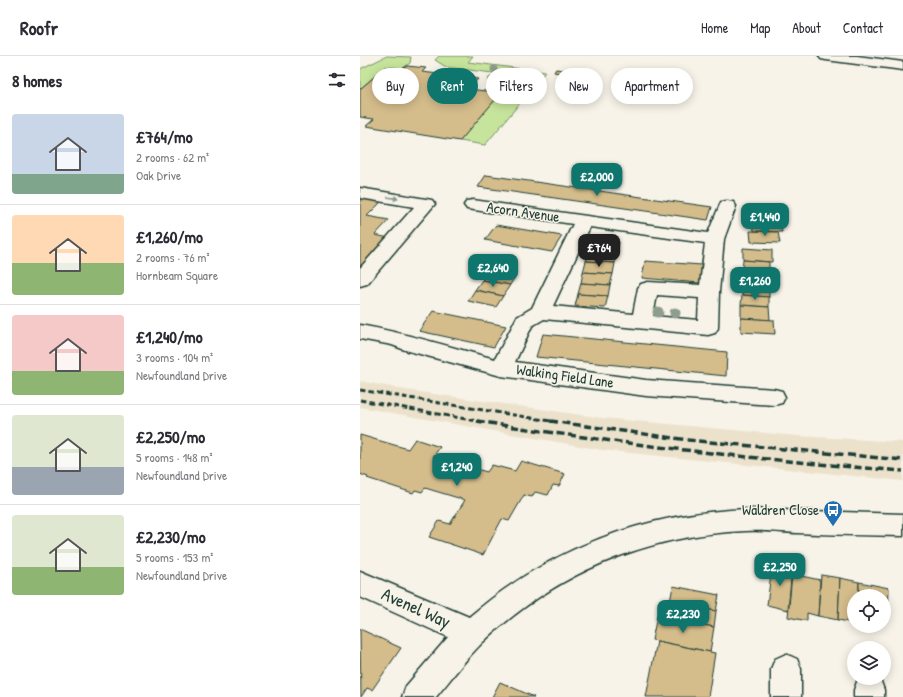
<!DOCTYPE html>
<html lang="en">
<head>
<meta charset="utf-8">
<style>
  :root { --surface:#fff; --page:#f7f7f7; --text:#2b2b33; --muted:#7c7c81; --line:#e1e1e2; --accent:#0f766e }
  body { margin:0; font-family:"Patrick Hand",sans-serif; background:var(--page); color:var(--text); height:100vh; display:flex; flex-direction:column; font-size:15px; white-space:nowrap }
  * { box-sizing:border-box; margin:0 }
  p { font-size:13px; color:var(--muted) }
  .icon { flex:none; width:22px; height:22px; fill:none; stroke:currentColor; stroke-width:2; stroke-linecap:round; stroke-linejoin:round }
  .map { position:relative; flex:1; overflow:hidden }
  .details { display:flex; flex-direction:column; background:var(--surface); width:360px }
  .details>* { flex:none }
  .guide { position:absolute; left:12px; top:12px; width:380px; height:36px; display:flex; gap:8px }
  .tools { position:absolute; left:487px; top:533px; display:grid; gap:8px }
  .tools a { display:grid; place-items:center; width:44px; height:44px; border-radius:50%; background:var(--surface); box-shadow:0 2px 10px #0003; font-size:20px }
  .price { position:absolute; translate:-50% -34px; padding:0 9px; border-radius:8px; background:var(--accent); color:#fff; font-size:13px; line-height:26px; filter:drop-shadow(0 1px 2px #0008) }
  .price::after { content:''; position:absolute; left:50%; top:24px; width:12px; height:9px; margin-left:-6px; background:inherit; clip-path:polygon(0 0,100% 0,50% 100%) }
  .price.selected { background:#222; color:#fff }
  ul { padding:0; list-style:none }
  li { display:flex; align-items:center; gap:12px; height:100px; padding:0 12px }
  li+li { border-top:1px solid var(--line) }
  li span { display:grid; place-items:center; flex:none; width:112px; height:80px; border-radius:4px; color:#555 }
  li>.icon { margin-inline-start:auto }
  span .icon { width:48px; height:48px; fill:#fffc; stroke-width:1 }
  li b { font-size:17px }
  h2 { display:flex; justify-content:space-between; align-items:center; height:48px; padding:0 12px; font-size:17px }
  .pill { padding:0 14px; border-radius:18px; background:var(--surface); box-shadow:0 2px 10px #0003; font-size:14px; line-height:36px }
  .pill.selected { background:var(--accent); color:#fff }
  header { display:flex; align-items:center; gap:24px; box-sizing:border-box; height:56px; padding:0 20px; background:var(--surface); border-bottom:1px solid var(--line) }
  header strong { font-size:19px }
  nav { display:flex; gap:22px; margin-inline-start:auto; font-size:14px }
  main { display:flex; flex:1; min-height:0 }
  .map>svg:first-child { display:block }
  .built { fill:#ece2cc }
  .green { fill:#c7e49c; stroke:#739068 }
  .building { fill:#d4bc8b; stroke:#1f3d34 }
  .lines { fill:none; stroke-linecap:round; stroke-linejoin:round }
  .minor-casing { stroke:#1f3d34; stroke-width:3 }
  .minor { fill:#f7f3e8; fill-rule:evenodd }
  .rail-far1 { stroke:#1f3d34; stroke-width:3; stroke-dasharray:5.5 3; stroke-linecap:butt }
  .rail { stroke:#1f3d34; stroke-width:3.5; stroke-dasharray:8 3.5; stroke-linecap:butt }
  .tree { fill:#8e9d8e }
  .oneway { fill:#8b988e }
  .labels { text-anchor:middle; stroke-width:3; stroke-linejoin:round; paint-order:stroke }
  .street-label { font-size:15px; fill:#1f3d34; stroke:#f7f3e8 }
  .poi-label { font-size:15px; fill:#1f3d34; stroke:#f7f3e8; text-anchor:end }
  .near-street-label { font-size:18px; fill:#1f3d34; stroke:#f7f3e8 }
</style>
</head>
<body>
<header>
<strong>Roofr</strong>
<nav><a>Home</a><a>Map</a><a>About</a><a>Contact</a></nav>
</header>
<main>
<section class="details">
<h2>8 homes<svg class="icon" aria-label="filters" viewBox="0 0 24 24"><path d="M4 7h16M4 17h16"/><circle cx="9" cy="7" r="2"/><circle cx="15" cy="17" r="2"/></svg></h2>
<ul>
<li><span style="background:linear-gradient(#c9d6e8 75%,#7fa58c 0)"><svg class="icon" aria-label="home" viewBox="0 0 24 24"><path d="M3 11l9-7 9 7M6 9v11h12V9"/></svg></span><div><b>£764/mo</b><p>2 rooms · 62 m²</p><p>Oak Drive</p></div></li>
<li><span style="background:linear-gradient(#ffd9b3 60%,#8fb573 0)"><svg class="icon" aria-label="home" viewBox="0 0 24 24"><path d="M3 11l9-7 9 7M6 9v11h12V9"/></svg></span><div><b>£1,260/mo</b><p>2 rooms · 76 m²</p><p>Hornbeam Square</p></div></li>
<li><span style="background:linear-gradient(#f6c9c9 70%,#8fb573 0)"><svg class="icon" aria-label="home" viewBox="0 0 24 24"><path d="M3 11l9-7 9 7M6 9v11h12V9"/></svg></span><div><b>£1,240/mo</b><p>3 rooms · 104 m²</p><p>Newfoundland Drive</p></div></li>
<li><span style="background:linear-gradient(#dfe7d0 65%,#9aa5b1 0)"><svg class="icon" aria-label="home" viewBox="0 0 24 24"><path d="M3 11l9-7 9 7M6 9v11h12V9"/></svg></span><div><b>£2,250/mo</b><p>5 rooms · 148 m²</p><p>Newfoundland Drive</p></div></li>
<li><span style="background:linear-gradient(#dfe7d0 65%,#8fb573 0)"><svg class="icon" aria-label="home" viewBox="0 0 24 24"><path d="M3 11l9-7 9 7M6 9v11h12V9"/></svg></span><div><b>£2,230/mo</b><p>5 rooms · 153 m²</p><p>Newfoundland Drive</p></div></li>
</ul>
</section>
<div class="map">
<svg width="543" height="641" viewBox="0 0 543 641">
  <rect width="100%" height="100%" fill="#f7f3e8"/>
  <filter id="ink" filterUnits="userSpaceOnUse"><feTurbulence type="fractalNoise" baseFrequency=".025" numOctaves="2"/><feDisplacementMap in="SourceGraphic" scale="8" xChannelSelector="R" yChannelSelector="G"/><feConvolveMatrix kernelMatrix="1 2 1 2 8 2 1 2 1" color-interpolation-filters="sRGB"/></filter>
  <g filter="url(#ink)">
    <path class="built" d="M0,325L46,334L243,362L438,380L543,386V425L242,394L32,357L0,351Z"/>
    <g class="green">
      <path d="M27,0L51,1L50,7L42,13L25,11L0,33V13Z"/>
      <path d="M79,0H113L108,6L185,16L179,23L86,11L75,4Z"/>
      <path d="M130,21L176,27L173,31L127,24Z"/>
      <path d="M141,37L165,41L125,89L100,85Z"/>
    </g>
    <g class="building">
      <path d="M47,10L66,12L62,16L118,23L109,33L141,37L100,85L6,70L14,63L0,61V33L26,11L42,13Z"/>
      <path d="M196,13L209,15L207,18L194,16Z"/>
      <path d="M126,119L352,151L348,164L118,131Z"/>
      <path d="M0,140L23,144L7,160L29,164L15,179L29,182L0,215Z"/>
      <path d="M395,154L422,155L423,166L395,165Z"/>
      <path d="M393,164L420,165L422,176L394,175Z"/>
      <path d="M136,169L202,180L192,196L125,184Z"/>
      <path d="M390,175L418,176L420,187L391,186Z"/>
      <path d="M232,184L259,186L257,196L229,194Z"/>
      <path d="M383,192L412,194V206L383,204Z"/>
      <path d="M229,194L257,196L255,207L226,205Z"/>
      <path d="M383,204L409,206V217L382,215Z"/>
      <path d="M226,205L255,207L253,218L223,216Z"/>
      <path d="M285,205L342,209L340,227L282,222Z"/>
      <path d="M129,214L156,219L150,229L122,224Z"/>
      <path d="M382,215L409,217V229L382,227Z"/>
      <path d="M223,216L253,218L250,229L221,227Z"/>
      <path d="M122,224L150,229L143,240L115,234Z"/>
      <path d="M221,227L250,229L248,240L218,238Z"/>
      <path d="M382,227L409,229V241L382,239Z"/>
      <path d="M115,234L143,240L136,251L108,245Z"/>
      <path d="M218,238L248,240L245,252L215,250Z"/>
      <path d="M382,239L409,241V251L381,249Z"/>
      <path d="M381,249L409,251L410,264L381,262Z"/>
      <path d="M73,255L146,270L134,291L59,275Z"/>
      <path d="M381,262L414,264L415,278L381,276Z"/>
      <path d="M183,278L367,296L366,320L176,301Z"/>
      <path d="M0,379L48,393L55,383L80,391L73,401L127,416L132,409L155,415L161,405L205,418L199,430L193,429L188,439L175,436L172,441L164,439L149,465L142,463L123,499L69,481L79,465L90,468L105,444L65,432L62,436L55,434L53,437L7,422L8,421L0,418Z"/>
      <path d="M412,509L432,513L428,554L407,549Z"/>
      <path d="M432,518L460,524L458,560L447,557V565L428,561Z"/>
      <path d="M461,519L480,522L478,564L458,560Z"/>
      <path d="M480,522L499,526V540H494V567L478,564Z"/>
      <path d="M499,526L529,532L528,564L524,563V540H499Z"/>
      <path d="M313,530L359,539L356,555L310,546Z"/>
      <path d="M310,546L356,555L354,571L307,562Z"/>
      <path d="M297,560L354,571L350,596L292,584Z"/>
      <path d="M0,573L41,592L12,634L7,632L1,641Z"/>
      <path d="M297,585L355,597L348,641H286Z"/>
      <path d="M140,626L174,641H132Z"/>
    </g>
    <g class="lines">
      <g class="minor-casing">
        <g id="minor">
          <path d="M459,0H497L543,6V14L466,4L461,3Z"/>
          <path d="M0,132L72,144L75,148L7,228L0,230V212L54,151L0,142Z"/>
          <path d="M113,144L348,177L361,146L367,145L373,146L376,150L364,183L359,236L358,272L355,277L348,279L184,263L172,270L155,306L286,324L414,333L422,335L425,341L422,347L414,349L286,340L141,320L45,294L32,289L0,283V269C46,277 90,291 135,303L157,261L172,252L213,168L107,153L104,149L107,145ZM230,171L345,187L340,229L288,226L281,228L278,232L273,258L193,250ZM297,239L339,242L338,264L293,260Z"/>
          <path d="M390,453L543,458V480C508,479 472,479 437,477C420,476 403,474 385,475C286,479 193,518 121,588C105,604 91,623 76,641H42L46,630L88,581L0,541V515L109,561C188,493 285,456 390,453Z"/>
          <path d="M426,598L437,603L441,613V641H411V613L415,603Z"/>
          <path d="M501,622L520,623L524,634V641H494V634L498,623Z"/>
        </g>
      </g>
      <use href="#minor" class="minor"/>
      <g class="rail-far1">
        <path d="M0,334L197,366"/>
        <path d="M0,344L123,366"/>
      </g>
      <g class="rail">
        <path d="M117,365C258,388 400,404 543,415"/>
        <path d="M190,365L328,384L543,404"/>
      </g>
    </g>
    <g class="tree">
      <circle cx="134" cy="13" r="3.5"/>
      <circle cx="152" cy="16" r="3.5"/>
      <circle cx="173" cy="18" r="3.5"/>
      <circle cx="298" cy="256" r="5.5"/>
      <circle cx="315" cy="257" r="5.5"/>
    </g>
    <defs><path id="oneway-solid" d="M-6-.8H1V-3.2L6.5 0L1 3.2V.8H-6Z"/></defs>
    <use class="oneway" href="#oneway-solid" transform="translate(33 142) rotate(9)"/>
  </g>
  <defs>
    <g id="bus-pin" transform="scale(1)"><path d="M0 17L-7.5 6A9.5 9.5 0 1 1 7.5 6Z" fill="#1f6fb2" stroke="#f7f3e8"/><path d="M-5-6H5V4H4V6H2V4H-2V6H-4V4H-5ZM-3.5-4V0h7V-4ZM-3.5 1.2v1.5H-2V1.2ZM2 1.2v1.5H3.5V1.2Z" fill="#fff"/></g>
  </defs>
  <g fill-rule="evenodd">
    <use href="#bus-pin" x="473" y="454"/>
  </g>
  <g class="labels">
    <g class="street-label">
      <text transform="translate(163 156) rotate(8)" y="5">Acorn Avenue</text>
      <text transform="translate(205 320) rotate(8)" y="5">Walking Field Lane</text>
    </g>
    <g class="poi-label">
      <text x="459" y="459">Waldren Close</text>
    </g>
    <g class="near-street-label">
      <text transform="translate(56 552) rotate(24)" y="6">Avenel Way</text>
    </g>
  </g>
</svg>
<div class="tools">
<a><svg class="icon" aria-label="locate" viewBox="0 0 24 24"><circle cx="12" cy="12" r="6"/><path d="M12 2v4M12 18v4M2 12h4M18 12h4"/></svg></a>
<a><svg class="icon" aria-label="layers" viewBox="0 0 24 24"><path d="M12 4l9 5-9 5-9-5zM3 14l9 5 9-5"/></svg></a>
</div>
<b class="price" style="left:237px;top:141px">£2,000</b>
<b class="price" style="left:405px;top:181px">£1,440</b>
<b class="price selected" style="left:239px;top:212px">£764</b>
<b class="price" style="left:133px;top:232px">£2,640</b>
<b class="price" style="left:395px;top:245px">£1,260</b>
<b class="price" style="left:97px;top:431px">£1,240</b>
<b class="price" style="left:420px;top:531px">£2,250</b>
<b class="price" style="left:323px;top:578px">£2,230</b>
<div class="guide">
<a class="pill">Buy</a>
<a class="pill selected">Rent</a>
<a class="pill">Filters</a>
<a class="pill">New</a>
<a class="pill">Apartment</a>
</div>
</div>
</main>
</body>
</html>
